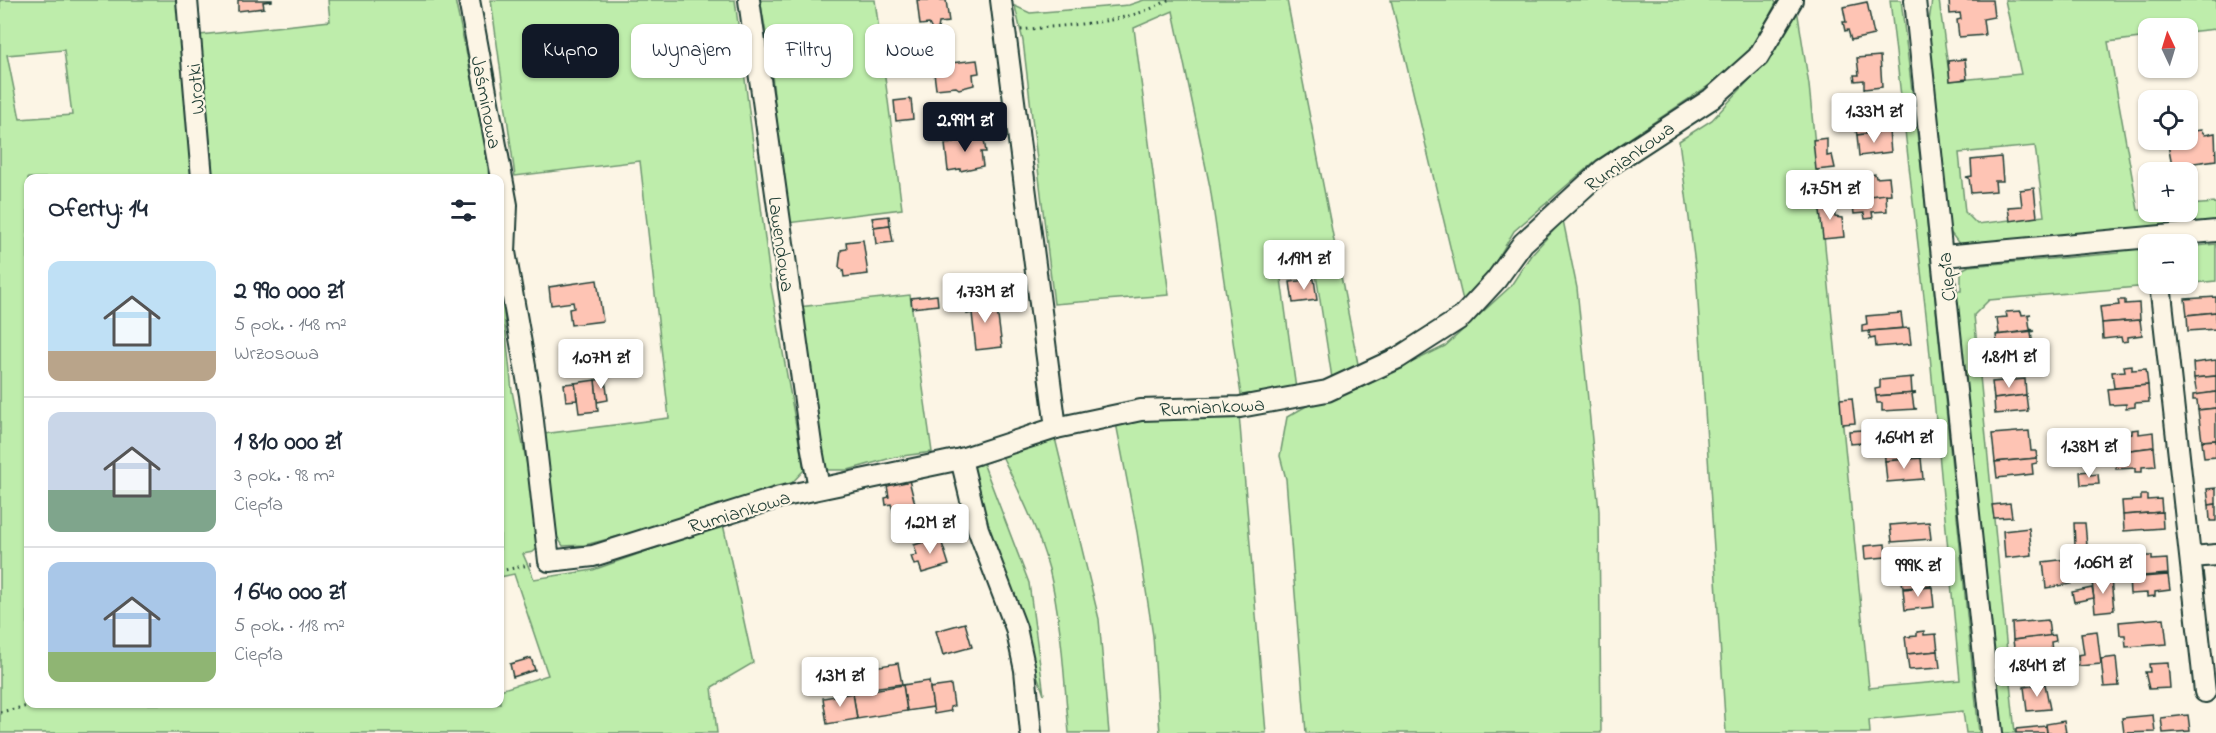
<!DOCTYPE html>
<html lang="pl">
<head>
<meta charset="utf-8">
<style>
  :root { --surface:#fff; --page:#f2f2f3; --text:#1f2937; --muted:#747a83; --line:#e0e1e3; --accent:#111827 }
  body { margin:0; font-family:"Indie Flower",sans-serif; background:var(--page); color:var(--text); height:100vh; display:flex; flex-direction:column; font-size:22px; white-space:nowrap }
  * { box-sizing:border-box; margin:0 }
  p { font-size:20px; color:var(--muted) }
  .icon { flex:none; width:33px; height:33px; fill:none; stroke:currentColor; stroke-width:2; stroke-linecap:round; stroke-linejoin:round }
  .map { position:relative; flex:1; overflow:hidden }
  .panel { position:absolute; left:24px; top:174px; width:480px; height:534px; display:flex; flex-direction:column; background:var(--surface); border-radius:12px; box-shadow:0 2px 4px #0004 }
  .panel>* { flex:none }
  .guide { position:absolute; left:522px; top:24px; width:570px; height:54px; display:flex; gap:12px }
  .needle { width:39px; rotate:356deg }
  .fabs { position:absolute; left:2138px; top:18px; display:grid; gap:12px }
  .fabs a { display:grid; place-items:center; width:60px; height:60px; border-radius:12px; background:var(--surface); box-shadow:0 2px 4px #0004; font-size:30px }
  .price { position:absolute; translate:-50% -51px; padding:0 14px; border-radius:6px; background:#fff; color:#222; font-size:20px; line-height:39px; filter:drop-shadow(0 2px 3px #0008) }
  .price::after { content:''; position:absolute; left:50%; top:36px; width:18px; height:14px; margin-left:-9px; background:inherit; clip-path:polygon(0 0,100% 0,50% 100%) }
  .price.active { background:var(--accent); color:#fff }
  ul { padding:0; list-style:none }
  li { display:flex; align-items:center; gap:18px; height:150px; padding:0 24px }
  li+li { border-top:2px solid var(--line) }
  li span { display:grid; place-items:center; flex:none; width:168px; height:120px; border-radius:12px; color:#555 }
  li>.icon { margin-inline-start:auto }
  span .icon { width:72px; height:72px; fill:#fffc; stroke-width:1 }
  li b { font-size:26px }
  h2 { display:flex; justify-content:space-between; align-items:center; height:72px; padding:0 24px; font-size:26px }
  .tag { padding:0 21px; border-radius:12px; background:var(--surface); box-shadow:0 2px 4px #0004; font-size:21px; line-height:54px }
  .tag.active { background:var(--accent); color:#fff }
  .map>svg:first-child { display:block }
  .green { fill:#beedab; stroke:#6e9570; stroke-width:1.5; fill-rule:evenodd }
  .building { fill:#fec4b4; stroke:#1f3d34; stroke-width:1.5 }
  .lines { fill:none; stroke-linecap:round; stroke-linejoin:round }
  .street-casing { stroke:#1f3d34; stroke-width:24 }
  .path { stroke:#1f3d34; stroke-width:3; stroke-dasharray:1.5 4.5; stroke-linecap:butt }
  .street { stroke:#fcf5e5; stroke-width:20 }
  .labels { text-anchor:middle; stroke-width:4.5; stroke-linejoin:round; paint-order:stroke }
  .street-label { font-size:20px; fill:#1f3d34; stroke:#fcf5e5 }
</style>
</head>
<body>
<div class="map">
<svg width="2216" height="733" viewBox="0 0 2216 733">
  <rect width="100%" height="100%" fill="#fcf5e5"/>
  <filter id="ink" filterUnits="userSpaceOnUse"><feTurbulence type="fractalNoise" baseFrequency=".0167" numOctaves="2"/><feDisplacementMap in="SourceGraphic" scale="12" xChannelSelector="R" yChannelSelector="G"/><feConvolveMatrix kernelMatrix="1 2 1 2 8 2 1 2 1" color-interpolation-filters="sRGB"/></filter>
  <g filter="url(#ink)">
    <g class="green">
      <path d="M0,0H180L199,178H28V704H500V690L548,675L514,574L500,577V277L512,391L536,509L540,546L533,552L523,554L534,579L593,570L723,524L753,663L712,687L717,733H0ZM64,50L72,115L20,119L7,55Z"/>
      <path d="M328,0H455L484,134L489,178H213L200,35L330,21Z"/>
      <path d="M491,0H735L771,286L804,470L787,488L719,510L585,545L563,546L552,529L543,434L669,418L640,161L515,176Z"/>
      <path d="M760,0H875L902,209L787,223L770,55Z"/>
      <path d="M1144,0H1287L1359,369L1332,378L1314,261L1279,264L1296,389L1241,395L1210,187L1173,11L1134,28L1169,295L1054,304L1023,41L1015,6L1030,13L1129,5Z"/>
      <path d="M1391,0H1774L1776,3L1750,52L1729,72L1594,162L1514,231L1484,282L1464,305Z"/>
      <path d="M1890,0H1901L1923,182L1979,733H1966L1963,711L1869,720L1870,733H1726L1696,272L1679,141L1712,120L1763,65L1797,9L1809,85L1869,688L1960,680L1927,323Z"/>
      <path d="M1932,0H1939L1950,81L2021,74L2005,0H2216V29L2187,32V28H2148V37L2108,42L2138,210L2187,212V205L2216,203V223L1960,245L1950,232L1927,36ZM2035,146L2044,216L1977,224L1965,212L1959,153Z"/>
      <path d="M1563,220L1577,288L1599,511L1601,733H1306L1286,479L1280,456L1287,417L1317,400L1356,390L1445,346L1510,287L1531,255Z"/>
      <path d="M2216,244V281L2172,285L2187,284V247Z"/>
      <path d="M2139,247L2148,256L2149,286L1989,300L1974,315L2015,733H2000L1956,291H1961V270L1969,266L2119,253L2120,248Z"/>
      <path d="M910,295L932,452L895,457L848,470H826L798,307Z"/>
      <path d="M1239,414L1266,733H1160L1153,636L1137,532L1116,423L1184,415Z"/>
      <path d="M1055,438L1099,619L1109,733H1069C1064,679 1062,622 1049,569C1038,529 1019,491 1001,454Z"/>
      <path d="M982,460L1029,583L1044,695L980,510L970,466Z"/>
    </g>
    <g class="building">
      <path d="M238,0H272V1L263,2L264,8L238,11Z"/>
      <path d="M917,0H946L949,22L939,23L938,29L932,30L929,24L920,25Z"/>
      <path d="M1949,0H1992L1994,17L1983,19L1985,35L1959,37L1957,20L1961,19L1960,13L1950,14Z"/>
      <path d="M1867,2L1874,35L1851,40L1848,30L1845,31L1843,22H1846L1843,7Z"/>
      <path d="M1880,56L1882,87L1864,89V80L1855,81L1854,75H1859L1857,58Z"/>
      <path d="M1965,59L1967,79L1950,81L1948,61Z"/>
      <path d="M977,60L979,73L973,74L974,85L959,89L956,87L936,89L933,65Z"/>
      <path d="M911,99L913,119L896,121L894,101Z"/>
      <path d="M1875,112V116L1889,115L1887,116L1888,131L1857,135L1853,118L1868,117L1867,113Z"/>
      <path d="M2201,130L2205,135L2215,133L2216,160L2172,166L2168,145L2193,138L2194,131Z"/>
      <path d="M1889,131L1891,152L1859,156L1857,135Z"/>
      <path d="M983,134L986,152H981L983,166L960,171V169L948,171L945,144L954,143L953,138Z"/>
      <path d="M1827,138V156L1832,155L1835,168L1816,170L1813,140Z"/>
      <path d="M2001,157L2003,181H1995L1996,191L1971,193L1969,178L1966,177L1972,176L1971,160Z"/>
      <path d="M1875,174L1876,178L1889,177L1891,194L1851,198L1849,181L1869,179L1868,175Z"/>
      <path d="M2034,188L2037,217L2010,221L2008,207L2022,206L2020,190Z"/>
      <path d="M1886,194L1887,211L1872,212L1873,218L1865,219L1864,213L1854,214L1852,198Z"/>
      <path d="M1833,200L1835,217L1842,218L1844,237L1823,239L1819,201Z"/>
      <path d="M889,216L890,225L874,227L872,218Z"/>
      <path d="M890,225L893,242L876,244L874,227Z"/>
      <path d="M863,240L868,274L844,277L843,270L839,267L841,250L847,249L846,242Z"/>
      <path d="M1314,279L1317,300L1293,303L1290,282Z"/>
      <path d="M597,280L603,321L571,325L569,309L574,308L573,302L551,305L549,287Z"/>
      <path d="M937,295L938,305L912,308L911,298Z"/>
      <path d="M2216,297V312L2187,315L2185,299Z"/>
      <path d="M992,298L993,309H997L1002,347L976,350L972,313L967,314L966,301Z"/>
      <path d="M2118,300H2125V304L2139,303L2140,320L2102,323L2100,307L2119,305Z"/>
      <path d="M2021,311L2022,315L2031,314L2028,315L2030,329L2033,330L1996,335L1999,333L1997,319L1994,318L2007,317L2006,312Z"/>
      <path d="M2216,312V329L2188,331L2187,315Z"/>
      <path d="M1901,313L1903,328L1862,332V325L1867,324L1866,316Z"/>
      <path d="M2140,320L2142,335L2128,337V341L2122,342L2121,337L2103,339L2102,323Z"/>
      <path d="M1909,328L1911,344L1876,347L1875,338L1870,339L1869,331Z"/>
      <path d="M2034,331L2031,332L2033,346L2036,347L2020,349L2021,355L2010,356L2011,350L1998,351L1996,335Z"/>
      <path d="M2216,360V376L2194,378L2193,363Z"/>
      <path d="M2132,365V370L2146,369L2148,385L2114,388L2112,372L2125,371L2124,366Z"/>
      <path d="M2216,376V392L2197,395L2194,378Z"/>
      <path d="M1911,378L1912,393H1916L1876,396L1875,389L1880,388V380L1914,377Z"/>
      <path d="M605,379L608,400L597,402L595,380Z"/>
      <path d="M2025,379L2026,395L1994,399L1992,382Z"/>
      <path d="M595,380L598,411L579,413L575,383Z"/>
      <path d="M575,383L577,400L566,401L564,384Z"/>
      <path d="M2148,385L2149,402L2135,403V407L2126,408V404L2110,405L2108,389Z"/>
      <path d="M2216,392V408L2198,410L2197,400H2193V395Z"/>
      <path d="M1916,393L1912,394L1914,408L1917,409L1882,411V403H1877L1876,396Z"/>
      <path d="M2026,395L2028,411L1995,414L1994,399Z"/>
      <path d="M1852,398L1855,423L1842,424L1840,399Z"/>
      <path d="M2216,408V440L2202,441L2198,410Z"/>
      <path d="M1874,429L1875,442L1850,444L1849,431Z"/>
      <path d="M2139,429V434L2153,432L2154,447L2115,452L2113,436L2132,434V430Z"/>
      <path d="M2029,431L2031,451H2036L2037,458L1995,462L1992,434Z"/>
      <path d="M1919,437L1921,458L1885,461L1884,443Z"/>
      <path d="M2216,440V457L2204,458L2202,441Z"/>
      <path d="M2154,447L2156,466L2142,467V472H2135V468L2116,469L2115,452Z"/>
      <path d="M1921,458L1923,479L1887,482L1885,461Z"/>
      <path d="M2037,458V463L2032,464L2033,474L1997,478L1995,462Z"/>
      <path d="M2090,471V475L2098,474L2099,484L2081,485L2080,472Z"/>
      <path d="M909,480L916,508L894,514L891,504L886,505L885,498L889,497L887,486Z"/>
      <path d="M2216,488V504L2209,505L2207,489Z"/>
      <path d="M2141,495H2147V500L2161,499L2162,512L2123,515L2122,501L2141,500Z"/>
      <path d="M2010,503L2012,517L1994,518L1992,505Z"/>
      <path d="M2216,504V521H2210L2209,505Z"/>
      <path d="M2162,512L2163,528L2124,531L2123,515Z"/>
      <path d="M1929,522L1931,539L1892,542L1890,525Z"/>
      <path d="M2074,523H2085L2087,545L2075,546Z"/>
      <path d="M2029,528L2032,555L2005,558L2003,531Z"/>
      <path d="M940,537L949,565L922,573L919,564L914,565L911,556L917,555L914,545Z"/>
      <path d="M1885,544L1886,557L1865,559L1864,546Z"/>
      <path d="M2105,547V557L2089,558L2088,549Z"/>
      <path d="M2143,556H2152V560L2167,559L2168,574L2130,577L2129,562L2144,561Z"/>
      <path d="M2067,559L2071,584L2046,588L2043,562Z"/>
      <path d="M1930,571L1931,586L1903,588L1901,573Z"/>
      <path d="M2168,575L2170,590L2155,592V596L2147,597V593L2130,594L2129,578Z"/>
      <path d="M2111,579L2114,610L2095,612L2092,580Z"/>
      <path d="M1932,587L1934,607L1905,610L1903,589Z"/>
      <path d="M2092,588L2094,598L2074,602L2072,592Z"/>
      <path d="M2164,618L2167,644L2126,647L2125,635H2120L2119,622Z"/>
      <path d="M2048,620L2050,636L2013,640L2012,623Z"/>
      <path d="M965,623L972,647L943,655L936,631Z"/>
      <path d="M1924,631V635L1936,634L1938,651L1907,654L1905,637L1917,636V632Z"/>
      <path d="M2097,631L2101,664L2079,666L2078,655L2084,654L2081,633Z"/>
      <path d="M2055,635L2056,641L2051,642L2052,652L2015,656L2013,640Z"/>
      <path d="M1938,651L1940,668L1909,670L1907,654Z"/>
      <path d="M2116,657L2119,686L2104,687L2101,659Z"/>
      <path d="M531,658L535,670L513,677L510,664Z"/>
      <path d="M898,663L902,684L871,688L867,668Z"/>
      <path d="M2168,663L2170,688L2149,689L2145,672H2150L2149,664Z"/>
      <path d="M929,681L933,707L907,711L903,685Z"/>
      <path d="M2045,684L2050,709L2027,711L2024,687Z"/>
      <path d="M903,685L907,711L857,719L853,693Z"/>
      <path d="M951,685L954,706L950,707L951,711L934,714L930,688Z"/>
      <path d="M853,693L857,719L827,724L823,698Z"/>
      <path d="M2153,715L2155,732L2124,733L2122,718Z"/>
      <path d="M2188,715L2190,731L2163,733L2161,718Z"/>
      <path d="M2064,721L2066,733H2047L2046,724Z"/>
      <path d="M2046,726L2047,733H2016V729Z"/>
    </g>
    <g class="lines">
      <g class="street-casing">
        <g id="street">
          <path d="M187,0L202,178"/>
          <path d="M469,0L507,205L505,252L530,395L549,561L593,556L780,497L961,459L1056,428L1141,410L1240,407L1327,391L1398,358L1462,317L1496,280L1523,243L1604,169L1711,99L1758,57L1792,0"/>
          <path d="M749,0L811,444L819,488"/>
          <path d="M1001,0L1056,428"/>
          <path d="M1915,0L1992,733"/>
          <path d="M1944,256L2216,231"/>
          <path d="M2160,284L2205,692"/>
          <path d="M961,459L978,529L1016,628L1025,670L1031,733"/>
          <path d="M2192,557L2216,555"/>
        </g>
      </g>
      <g class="path">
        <path d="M1021,30C1068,24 1127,25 1168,0"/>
        <path d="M500,571L533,564"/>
        <path d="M0,712L37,704"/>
      </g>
      <use href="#street" class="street"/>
    </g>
  </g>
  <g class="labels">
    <g class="street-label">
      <text transform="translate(195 89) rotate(-95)" y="7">Wrotki</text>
      <text transform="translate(487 102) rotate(79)" y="7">Jaśminowa</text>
      <text transform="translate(1629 156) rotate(-36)" y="7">Rumiankowa</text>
      <text transform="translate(782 244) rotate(82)" y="7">Lawendowa</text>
      <text transform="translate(1946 277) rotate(-96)" y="7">Ciepła</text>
      <text transform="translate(1212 406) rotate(-3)" y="7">Rumiankowa</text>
      <text transform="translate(739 511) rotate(-17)" y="7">Rumiankowa</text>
    </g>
  </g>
</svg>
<div class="fabs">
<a><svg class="needle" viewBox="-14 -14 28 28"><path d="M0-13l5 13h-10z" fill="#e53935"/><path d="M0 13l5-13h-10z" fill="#747a83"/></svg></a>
<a><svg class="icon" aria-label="locate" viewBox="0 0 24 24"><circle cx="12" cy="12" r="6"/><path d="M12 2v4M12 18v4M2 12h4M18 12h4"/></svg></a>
<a>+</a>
<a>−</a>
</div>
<b class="price" style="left:1874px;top:144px">1.33M zł</b>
<b class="price active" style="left:965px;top:153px">2.99M zł</b>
<b class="price" style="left:1830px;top:221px">1.75M zł</b>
<b class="price" style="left:1304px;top:291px">1.19M zł</b>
<b class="price" style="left:985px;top:324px">1.73M zł</b>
<b class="price" style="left:2009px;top:389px">1.81M zł</b>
<b class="price" style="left:601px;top:390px">1.07M zł</b>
<b class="price" style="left:1904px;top:470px">1.64M zł</b>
<b class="price" style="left:2089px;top:479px">1.38M zł</b>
<b class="price" style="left:930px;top:555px">1.2M zł</b>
<b class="price" style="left:2103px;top:595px">1.06M zł</b>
<b class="price" style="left:1918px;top:598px">999K zł</b>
<b class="price" style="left:2037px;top:698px">1.84M zł</b>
<b class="price" style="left:840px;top:708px">1.3M zł</b>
<div class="guide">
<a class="tag active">Kupno</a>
<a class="tag">Wynajem</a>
<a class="tag">Filtry</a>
<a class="tag">Nowe</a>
</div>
<section class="panel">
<h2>Oferty: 14<svg class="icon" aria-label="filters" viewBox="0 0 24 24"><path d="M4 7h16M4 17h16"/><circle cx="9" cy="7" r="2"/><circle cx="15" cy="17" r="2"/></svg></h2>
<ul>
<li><span style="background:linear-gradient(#bfe0f5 75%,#b9a48a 0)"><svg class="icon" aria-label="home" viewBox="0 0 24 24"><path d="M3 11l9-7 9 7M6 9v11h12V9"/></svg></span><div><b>2 990 000 zł</b><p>5 pok. · 148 m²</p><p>Wrzosowa</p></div></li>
<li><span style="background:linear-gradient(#c9d6e8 65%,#7fa58c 0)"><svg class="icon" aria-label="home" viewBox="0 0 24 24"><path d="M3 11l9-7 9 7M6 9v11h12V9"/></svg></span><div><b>1 810 000 zł</b><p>3 pok. · 98 m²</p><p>Ciepła</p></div></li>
<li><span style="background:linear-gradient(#a9c7e8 75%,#8fb573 0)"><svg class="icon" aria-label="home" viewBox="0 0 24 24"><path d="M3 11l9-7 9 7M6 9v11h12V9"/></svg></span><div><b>1 640 000 zł</b><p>5 pok. · 118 m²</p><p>Ciepła</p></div></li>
</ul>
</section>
</div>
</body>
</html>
